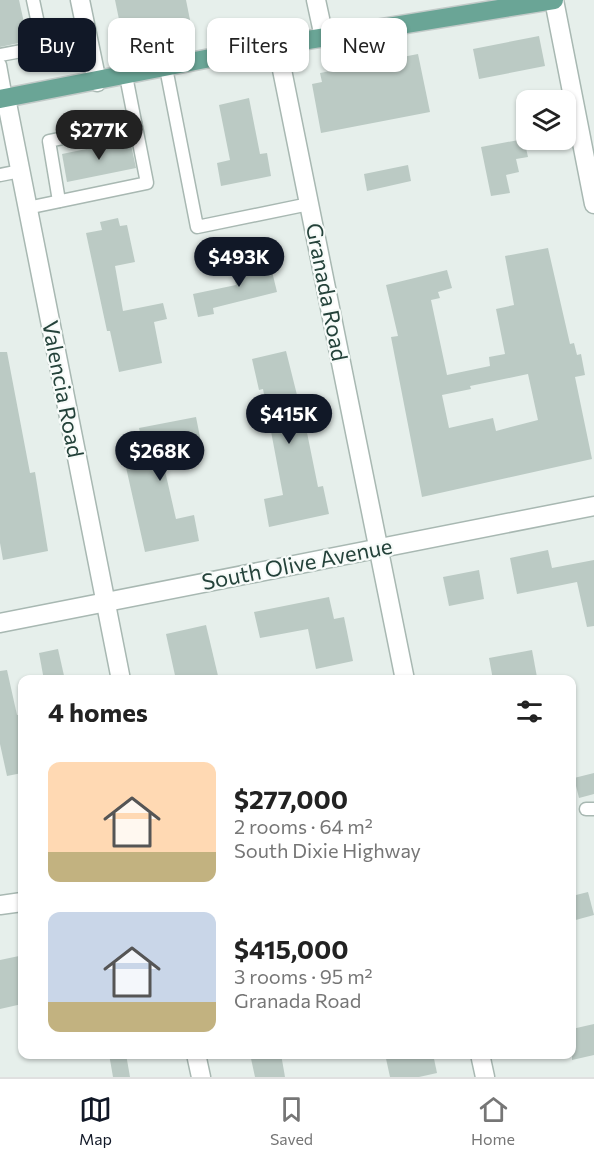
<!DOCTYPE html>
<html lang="en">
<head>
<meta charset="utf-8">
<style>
  :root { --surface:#fff; --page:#f6f6f6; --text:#222; --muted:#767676; --line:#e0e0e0; --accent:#111827 }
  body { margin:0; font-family:Commissioner,sans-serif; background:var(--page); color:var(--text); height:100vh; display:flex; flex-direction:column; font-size:22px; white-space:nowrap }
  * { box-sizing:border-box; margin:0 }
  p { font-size:20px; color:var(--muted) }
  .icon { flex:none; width:33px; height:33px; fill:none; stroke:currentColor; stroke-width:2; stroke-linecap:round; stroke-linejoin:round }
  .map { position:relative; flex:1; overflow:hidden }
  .drawer { position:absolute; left:18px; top:675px; width:558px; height:384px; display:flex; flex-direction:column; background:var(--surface); border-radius:12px; box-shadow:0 2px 4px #0004 }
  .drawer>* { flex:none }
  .guide { position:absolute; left:18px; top:18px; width:558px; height:54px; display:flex; gap:12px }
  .buttons { position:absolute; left:516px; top:90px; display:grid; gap:12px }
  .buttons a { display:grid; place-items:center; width:60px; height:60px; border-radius:12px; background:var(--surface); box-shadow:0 2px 4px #0004; font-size:30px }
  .price { position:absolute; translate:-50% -51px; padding:0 14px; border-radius:21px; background:var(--accent); color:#fff; font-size:20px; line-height:39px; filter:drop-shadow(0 2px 3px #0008) }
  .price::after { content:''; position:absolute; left:50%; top:36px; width:18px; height:14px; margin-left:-9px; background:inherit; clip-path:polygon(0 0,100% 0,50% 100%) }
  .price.selected { background:#222; color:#fff }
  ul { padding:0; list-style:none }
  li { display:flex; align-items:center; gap:18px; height:150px; padding:0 30px }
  li span { display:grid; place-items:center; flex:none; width:168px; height:120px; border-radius:12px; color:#555 }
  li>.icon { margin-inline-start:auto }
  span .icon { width:72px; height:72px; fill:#fffc; stroke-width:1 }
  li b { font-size:26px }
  h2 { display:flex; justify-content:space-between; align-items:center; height:72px; padding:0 30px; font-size:26px }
  .tag { padding:0 21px; border-radius:12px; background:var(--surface); box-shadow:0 2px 4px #0004; font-size:21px; line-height:54px }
  .tag.selected { background:var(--accent); color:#fff }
  .menu { display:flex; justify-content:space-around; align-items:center; height:84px; border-top:2px solid var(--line); background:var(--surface); font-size:16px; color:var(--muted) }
  .menu a { display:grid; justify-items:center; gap:3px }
  .menu .selected { color:var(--accent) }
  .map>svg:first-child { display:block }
  .building { fill:#bbcac4; fill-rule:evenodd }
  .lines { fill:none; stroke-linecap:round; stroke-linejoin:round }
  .service-casing { stroke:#a8b8b2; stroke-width:15 }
  .minor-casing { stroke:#a8b8b2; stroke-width:21 }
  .tertiary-casing { stroke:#a8b8b2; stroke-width:21 }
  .primary-casing { stroke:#c2cac8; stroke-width:21 }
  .service { stroke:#fff; stroke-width:12 }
  .minor { stroke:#fff; stroke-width:18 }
  .tertiary { stroke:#fff; stroke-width:18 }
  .primary { stroke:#6aa596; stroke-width:18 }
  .labels { text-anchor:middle; stroke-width:4.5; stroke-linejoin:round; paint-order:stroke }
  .street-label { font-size:22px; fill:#24423a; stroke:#f7fbf9 }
</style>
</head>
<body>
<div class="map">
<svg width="594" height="1077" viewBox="0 0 594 1077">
  <rect width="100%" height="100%" fill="#e6efeb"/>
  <g class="building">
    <path d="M0,0H19L28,41L0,47Z"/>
    <path d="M115,0H186L190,20L122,34Z"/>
    <path d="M539,36L545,66L479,79L473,49Z"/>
    <path d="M418,54L430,112L321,133L312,84L322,82L320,73Z"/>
    <path d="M249,98L260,154L267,153L271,176L221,186L217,163L230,160L219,105Z"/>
    <path d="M524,139L528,157L516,159L519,172L506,175L510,193L491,196L481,147Z"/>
    <path d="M130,140L136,168L67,182L62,154Z"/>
    <path d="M408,165L411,181L367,191L364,174Z"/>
    <path d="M118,218L120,226L127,225L135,262L115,266L123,311L163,303L167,319L154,322L162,363L119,372L110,331H107L86,233L102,230L100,222Z"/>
    <path d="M548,248L570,344L574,343L577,355L581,354L585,375L575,377L592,459L422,497L391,337L398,336L386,285L447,270L452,288L438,292L440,298L431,300L447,375L490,366L489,357L505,354L496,309L514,305L505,256ZM528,374L538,420L496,431L493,418L449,428L442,395L471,389L470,386Z"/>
    <path d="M269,259L277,292L213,308L214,314L198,317L193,294L236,285L232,269Z"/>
    <path d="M286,351L299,403H301L318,487L323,486L329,514L269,527L264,499L283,495L263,389L259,390L252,359Z"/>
    <path d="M0,352H7L30,473L35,472L48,551L3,560L0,543Z"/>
    <path d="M196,417L201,442L194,443L197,455L163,462L176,519L194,515L199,541L145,552L121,445L142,441L139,428Z"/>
    <path d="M548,550L552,568L594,560V626L587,627L577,582L517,594L510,558Z"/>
    <path d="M479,570L484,599L449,606L443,577Z"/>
    <path d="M329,597L334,619L344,617L353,661L316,669L308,629L260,638L254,612Z"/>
    <path d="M206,625L219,680H176L166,634Z"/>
    <path d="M58,649L65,680H44L39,653Z"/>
    <path d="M532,650L537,677L493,680L489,658Z"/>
    <path d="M7,670L17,715L22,714V734L18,735L22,773L7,776L0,744V671Z"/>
    <path d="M594,773V794L579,798L574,778Z"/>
    <path d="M588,892L594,915L572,921V896Z"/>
    <path d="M19,956L22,974V1004L0,1009V960Z"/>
    <path d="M594,1024V1055L572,1060V1029Z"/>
    <path d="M109,1054H126L130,1077H113Z"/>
    <path d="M250,1054H281L285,1077H255Z"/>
    <path d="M385,1054H433L437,1073L419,1077H390Z"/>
  </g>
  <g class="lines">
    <g class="service-casing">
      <g id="service">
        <path d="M0,55L43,47L33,0"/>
        <path d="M0,65L6,98"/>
        <path d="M166,68L197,227L309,204"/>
        <path d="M0,175L20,171"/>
        <path d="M59,201L49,141L135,123"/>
        <path d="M27,208L147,183L126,76"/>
        <path d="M586,809H594"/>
      </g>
    </g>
    <g class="minor-casing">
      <g id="minor">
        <path d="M80,0L97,82"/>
        <path d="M316,0L324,37"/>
        <path d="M554,0L594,204"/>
        <path d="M277,45L405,680"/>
        <path d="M6,98L121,680"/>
        <path d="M0,905L22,902"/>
        <path d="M196,1054L201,1077"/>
        <path d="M480,1054L485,1077"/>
      </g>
    </g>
    <g class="tertiary-casing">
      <path id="tertiary" d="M0,623L594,506"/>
    </g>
    <g class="primary-casing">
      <path id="primary" d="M0,99L277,45L554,0"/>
    </g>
    <use href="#service" class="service"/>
    <use href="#minor" class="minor"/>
    <use href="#tertiary" class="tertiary"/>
    <use href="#primary" class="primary"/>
  </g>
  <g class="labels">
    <g class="street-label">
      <text transform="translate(327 292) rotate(79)" y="8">Granada Road</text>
      <text transform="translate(63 389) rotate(79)" y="8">Valencia Road</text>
      <text transform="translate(297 564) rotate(-11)" y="8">South Olive Avenue</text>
    </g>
  </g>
</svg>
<div class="buttons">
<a><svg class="icon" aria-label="layers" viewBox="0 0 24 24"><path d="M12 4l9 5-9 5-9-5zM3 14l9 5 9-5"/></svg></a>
</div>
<b class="price selected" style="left:99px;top:161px">$277K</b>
<b class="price" style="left:239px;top:288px">$493K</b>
<b class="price" style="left:289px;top:445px">$415K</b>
<b class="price" style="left:160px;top:482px">$268K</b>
<div class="guide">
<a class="tag selected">Buy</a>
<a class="tag">Rent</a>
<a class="tag">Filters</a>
<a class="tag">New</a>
</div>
<section class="drawer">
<h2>4 homes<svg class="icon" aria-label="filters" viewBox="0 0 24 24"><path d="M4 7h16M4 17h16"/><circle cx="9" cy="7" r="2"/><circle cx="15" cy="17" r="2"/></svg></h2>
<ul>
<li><span style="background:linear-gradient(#ffd9b3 75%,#c2b280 0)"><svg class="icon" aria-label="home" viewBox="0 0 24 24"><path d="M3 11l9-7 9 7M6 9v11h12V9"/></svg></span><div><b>$277,000</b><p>2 rooms · 64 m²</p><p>South Dixie Highway</p></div></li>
<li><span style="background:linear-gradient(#c9d6e8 75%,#c2b280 0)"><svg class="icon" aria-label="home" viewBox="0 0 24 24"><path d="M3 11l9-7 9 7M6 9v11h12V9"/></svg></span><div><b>$415,000</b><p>3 rooms · 95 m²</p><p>Granada Road</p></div></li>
</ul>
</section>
</div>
<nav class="menu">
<a class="selected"><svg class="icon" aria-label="map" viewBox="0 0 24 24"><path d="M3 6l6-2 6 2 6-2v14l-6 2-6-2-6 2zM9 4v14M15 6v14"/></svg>Map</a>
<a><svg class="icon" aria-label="saved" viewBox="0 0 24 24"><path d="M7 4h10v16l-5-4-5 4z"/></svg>Saved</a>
<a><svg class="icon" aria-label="home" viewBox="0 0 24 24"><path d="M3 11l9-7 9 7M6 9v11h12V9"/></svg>Home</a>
</nav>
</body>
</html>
